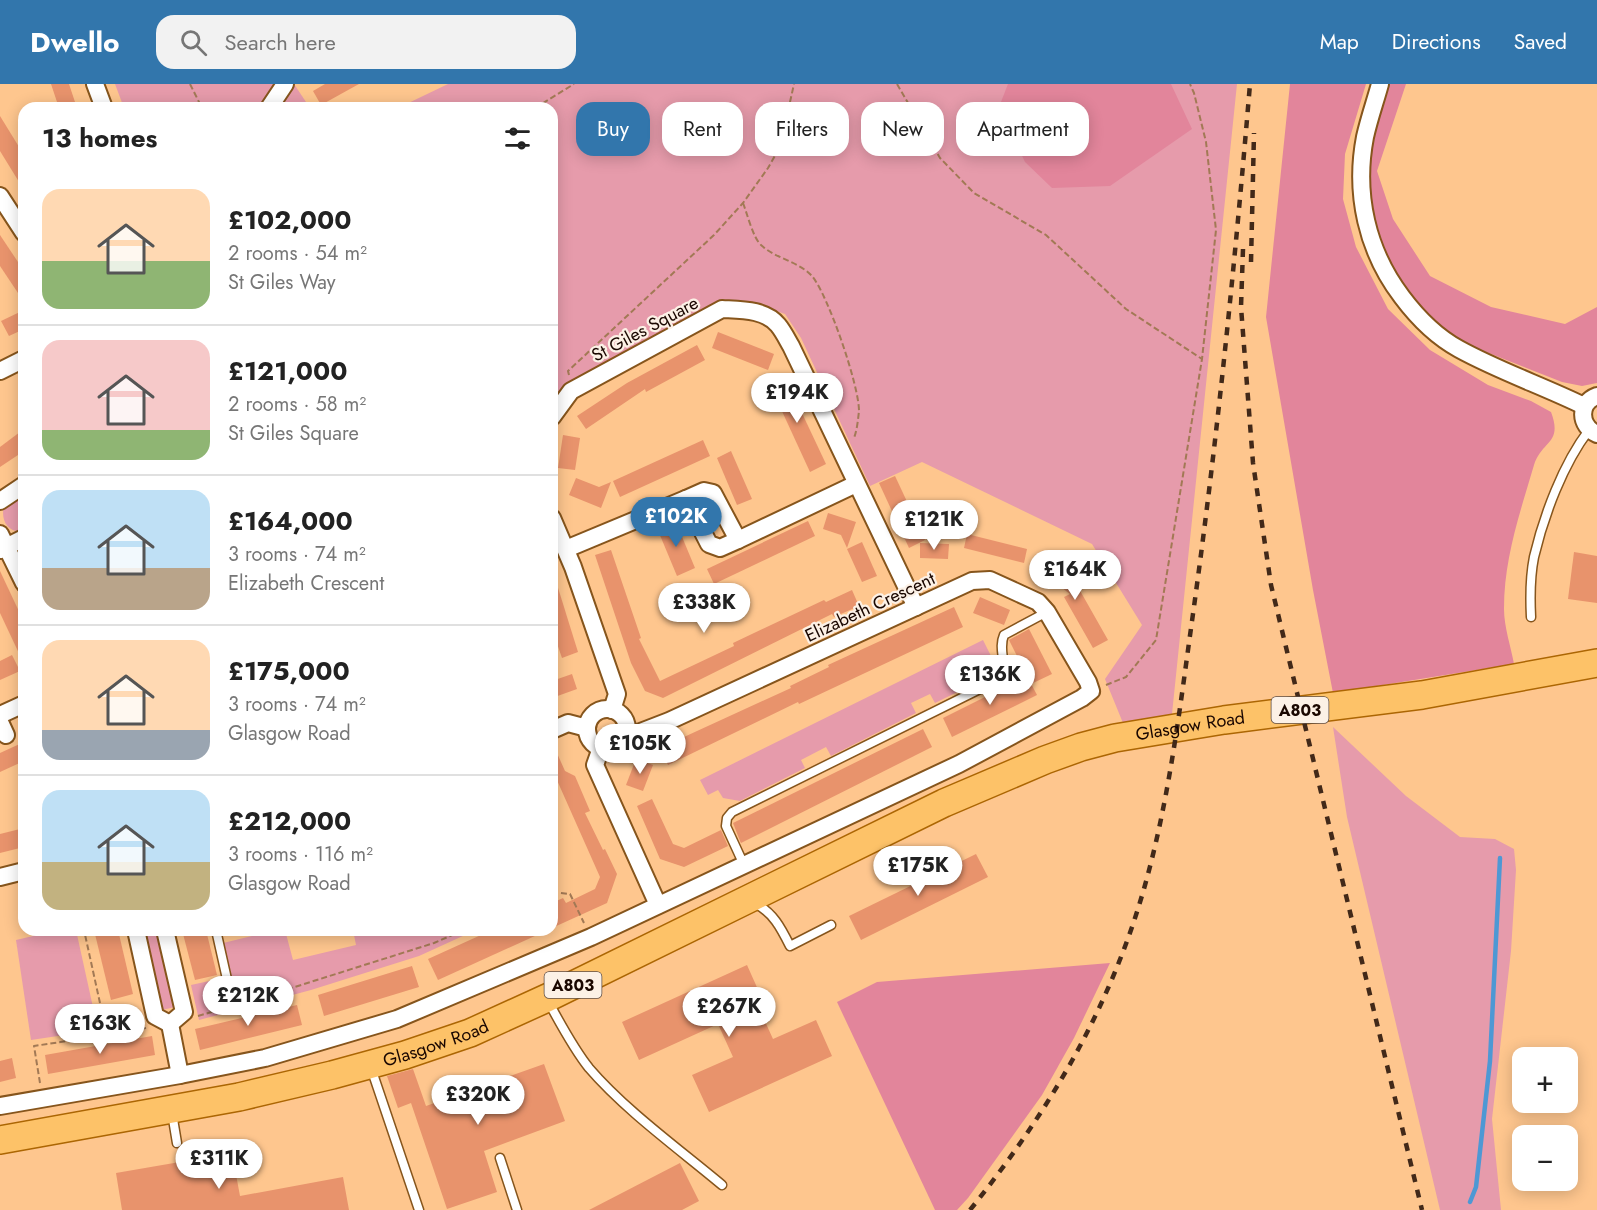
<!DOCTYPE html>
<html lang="en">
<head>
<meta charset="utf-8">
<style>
  :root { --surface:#fff; --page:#f2f2f2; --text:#222; --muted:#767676; --line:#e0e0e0; --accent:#3276ac }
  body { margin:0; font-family:Jost,sans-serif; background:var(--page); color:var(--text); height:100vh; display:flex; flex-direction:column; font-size:22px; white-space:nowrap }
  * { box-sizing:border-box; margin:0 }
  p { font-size:20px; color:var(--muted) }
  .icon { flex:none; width:33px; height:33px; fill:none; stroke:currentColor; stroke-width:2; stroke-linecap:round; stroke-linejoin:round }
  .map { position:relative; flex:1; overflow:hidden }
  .sheet { position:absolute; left:18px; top:18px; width:540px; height:834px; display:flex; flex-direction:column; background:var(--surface); border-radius:18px; box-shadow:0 3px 15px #0003 }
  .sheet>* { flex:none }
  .hud { position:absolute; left:576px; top:18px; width:570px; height:54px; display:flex; gap:12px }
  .tools { position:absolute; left:1512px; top:963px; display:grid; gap:12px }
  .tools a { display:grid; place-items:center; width:66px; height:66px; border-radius:12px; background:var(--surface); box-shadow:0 3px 15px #0003; font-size:30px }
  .price { position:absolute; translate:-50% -51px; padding:0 14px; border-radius:21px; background:#fff; color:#222; font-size:20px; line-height:39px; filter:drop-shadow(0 2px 3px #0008) }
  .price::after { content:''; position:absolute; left:50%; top:36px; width:18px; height:14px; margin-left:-9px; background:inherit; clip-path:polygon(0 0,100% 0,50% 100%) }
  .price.selected { background:var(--accent); color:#fff }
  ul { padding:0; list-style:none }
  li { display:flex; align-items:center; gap:18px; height:150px; padding:0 24px }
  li+li { border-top:2px solid var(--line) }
  li span { display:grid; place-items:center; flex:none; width:168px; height:120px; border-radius:18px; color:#555 }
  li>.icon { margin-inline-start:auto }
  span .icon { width:72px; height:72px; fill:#fffc; stroke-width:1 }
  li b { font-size:26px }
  h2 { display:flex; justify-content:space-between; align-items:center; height:72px; padding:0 24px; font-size:26px }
  .tag { padding:0 21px; border-radius:18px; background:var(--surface); box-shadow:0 3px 15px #0003; font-size:21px; line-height:54px }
  .tag.selected { background:var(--accent); color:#fff }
  header { display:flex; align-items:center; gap:36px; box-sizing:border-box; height:84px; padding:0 30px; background:var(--accent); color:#fff }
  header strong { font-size:28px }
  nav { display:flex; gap:33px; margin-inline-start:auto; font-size:21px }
  .search { width:420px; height:54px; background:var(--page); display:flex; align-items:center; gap:15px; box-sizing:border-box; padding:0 21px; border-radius:18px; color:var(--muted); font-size:22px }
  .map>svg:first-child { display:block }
  .green { fill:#e69bab }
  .forest { fill:#e2859b }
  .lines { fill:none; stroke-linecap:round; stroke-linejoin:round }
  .stream { stroke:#4e98d4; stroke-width:4.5 }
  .building { fill:#e8936c }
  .lane-casing { stroke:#86551c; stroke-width:11 }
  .street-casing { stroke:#86551c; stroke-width:20 }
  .primary-casing { stroke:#ac6603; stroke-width:30 }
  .path { stroke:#a27955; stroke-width:2; stroke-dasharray:6 3; stroke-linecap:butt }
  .lane { stroke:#fff; stroke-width:8 }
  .street { stroke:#fff; stroke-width:16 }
  .primary { stroke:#fdc268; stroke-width:27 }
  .rail { stroke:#422919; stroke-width:4.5; stroke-dasharray:8 8; stroke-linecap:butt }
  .labels { text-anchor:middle; stroke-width:4.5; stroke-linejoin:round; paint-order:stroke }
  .shield { fill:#fcf1e6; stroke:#5e4d45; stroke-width:1.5 }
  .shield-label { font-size:16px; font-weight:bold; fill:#1a0700 }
  .street-label { font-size:18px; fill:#1a0700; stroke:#fcf1e6 }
</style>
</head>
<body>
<header>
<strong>Dwello</strong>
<div class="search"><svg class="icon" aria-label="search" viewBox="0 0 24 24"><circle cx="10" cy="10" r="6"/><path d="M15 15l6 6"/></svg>Search here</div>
<nav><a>Map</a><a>Directions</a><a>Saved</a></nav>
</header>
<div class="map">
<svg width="1597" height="1126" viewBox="0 0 1597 1126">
  <rect width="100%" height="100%" fill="#fec68e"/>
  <g class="green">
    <path d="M115,0H294L310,24H124Z"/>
    <path d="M448,0H1237L1172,630L1123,639L1105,595L1142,541L1092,460L922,378L870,402L801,254L785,230L762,222L727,218L552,322V24H398Z"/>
    <path d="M24,407V447C9,450 0,437 4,422C9,416 18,412 24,407Z"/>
    <path d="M983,556L996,582L992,591L935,619L930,610L911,619L916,629L831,672L826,663L801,676L805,684L740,717L723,714L718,706L708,711L700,696Z"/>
    <path d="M1333,643L1406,712L1460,753L1495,755L1514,765L1516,786L1511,867L1492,1035L1501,1126H1440L1347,733Z"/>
    <path d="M59,846H76L98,946L31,956L16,856Z"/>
    <path d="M143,846H157L175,923L162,926Z"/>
    <path d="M276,846H285L293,876L356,861L353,846H476L419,872L311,906L199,936L191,901L223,894L215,861Z"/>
  </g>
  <g class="forest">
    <path d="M1008,0H1171L1192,45L1110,102L1052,104L1025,78L999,23Z"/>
    <path d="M1290,0H1366L1345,70L1343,115L1356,163L1388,225L1430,266L1488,301L1531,317L1551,328C1563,360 1542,356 1534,381C1520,429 1504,474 1504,525C1504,543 1511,563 1514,580L1333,609L1313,506L1266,233Z"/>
    <path d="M1388,0H1406L1377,87L1393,135L1430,192L1491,223L1565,240L1597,223V299L1582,302L1562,298L1453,255L1401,205L1384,173L1369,111V75Z"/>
    <path d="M1110,879L1074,954L1042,1011L968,1114L957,1126H935L837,918L877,898Z"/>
  </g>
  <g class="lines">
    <path class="stream" d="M1470,1118L1476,1103L1490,977L1500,774"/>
  </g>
  <g class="building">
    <path d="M51,0H69L77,24H59Z"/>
    <path d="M325,0H359L321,21L313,7Z"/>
    <path d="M0,32L24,71V106L0,67Z"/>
    <path d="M0,151L24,187V218L0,182Z"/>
    <path d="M24,226V245L9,252L1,237Z"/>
    <path d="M718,248L774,270L768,286L712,264Z"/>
    <path d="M697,261L705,276L646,308L645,305L586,345L577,332L627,299Z"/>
    <path d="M784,291L826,380L810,388L769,299Z"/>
    <path d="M24,345V367L0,383V363Z"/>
    <path d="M563,351L580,354L575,386L558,384Z"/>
    <path d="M703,356L710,372L620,413L613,397Z"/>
    <path d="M731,367L752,415L737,421L717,374Z"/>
    <path d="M895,392L925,456L909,464L879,399Z"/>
    <path d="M576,394L599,403L611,398L601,424L569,411Z"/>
    <path d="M828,429L856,438L847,464L841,451L823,445Z"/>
    <path d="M675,436L695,484L677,492L657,444Z"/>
    <path d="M808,437L815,452L714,500L707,485Z"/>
    <path d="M967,450L1027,465L1024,479L964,464Z"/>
    <path d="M862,458L877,492L862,498L847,465Z"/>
    <path d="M920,459L949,460L948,475L920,474Z"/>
    <path d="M611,466L641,554L639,555L660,597L734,562L733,559L824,516L826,518L852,506L859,522L834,533L832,530L663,614L645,607L631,579L595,471Z"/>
    <path d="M1574,468L1597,472V519L1568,515Z"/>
    <path d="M1047,472L1070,489L1108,556L1093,564L1064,513L1070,510L1037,485Z"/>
    <path d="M0,487L24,538V580L0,529Z"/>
    <path d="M552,491H554L578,568L562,574L552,545Z"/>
    <path d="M980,513L1010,526L1004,541L973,529Z"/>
    <path d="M954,523L963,543L799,620L798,618L668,681L660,664L791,604L790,602L829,583L828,581Z"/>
    <path d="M1029,545L1052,590L1031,600L1009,556Z"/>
    <path d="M12,571L20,587L0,596V577Z"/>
    <path d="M572,590L577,605L552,614V597Z"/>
    <path d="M1027,592L1037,611L952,653L943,634Z"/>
    <path d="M923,645L932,663L741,759L740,757L733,739Z"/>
    <path d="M24,658V677L0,688V669Z"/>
    <path d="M552,658L565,687L575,692L590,727L585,729L603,766L605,765L617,790L607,819L552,844V819L563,814L566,819L595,805L600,793L552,685Z"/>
    <path d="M636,675L653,681L643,707L626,701Z"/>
    <path d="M652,715L673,760L684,764L721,746L728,762L684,783L660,775L637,722Z"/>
    <path d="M24,744V763L0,769V750Z"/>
    <path d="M976,770L988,793L861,856L849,832Z"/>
    <path d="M94,846H118L133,910L111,916Z"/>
    <path d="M182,846H206L217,891L195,896Z"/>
    <path d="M492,846H548L438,896L428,875Z"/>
    <path d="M747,881L764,919L758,922L773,955L816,936L832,972L709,1028L692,991L733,973L718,940L639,976L622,938Z"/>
    <path d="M412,882L419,903L324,932L318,911Z"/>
    <path d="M297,921L302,941L200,966L195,945Z"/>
    <path d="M152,952L155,971L48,990L45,971Z"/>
    <path d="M12,974L16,994L0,998V977Z"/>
    <path d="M544,980L565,1037L484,1067L497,1108L447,1125L411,1019L398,1024L387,992L413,985L426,1022Z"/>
    <path d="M232,1069L240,1112L343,1093L349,1126H122L116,1089Z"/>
    <path d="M680,1079L699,1117L682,1126H589Z"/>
  </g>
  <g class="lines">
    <g class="lane-casing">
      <g id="lane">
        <path d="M1531,533C1530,513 1530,493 1534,473C1544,431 1563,380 1589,346"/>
        <path d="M744,781L726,742L727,734L732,728L998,596C1010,582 997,567 1004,551L1047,528"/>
        <path d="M754,819C773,828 781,844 790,862L831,841"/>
        <path d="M216,846L233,922"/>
        <path d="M548,917C560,939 573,964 589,984C625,1026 679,1065 722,1101"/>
        <path d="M371,984L419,1126"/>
        <path d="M172,1029L177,1059"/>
        <path d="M500,1074L517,1126"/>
      </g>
    </g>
    <g class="street-casing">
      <g id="street">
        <path d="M95,0L104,24"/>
        <path d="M1380,0C1375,18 1369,35 1365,53C1354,110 1367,167 1402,213C1417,233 1437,253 1459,265C1499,287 1543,302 1584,322"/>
        <path d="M269,24L285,0"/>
        <path d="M0,112L24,149"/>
        <path d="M0,287L24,275"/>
        <path d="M1597,312C1578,319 1579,342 1597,350"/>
        <path d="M552,333L571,307L722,225C740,226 765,225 778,241C783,247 787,255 791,262L916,523"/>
        <path d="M704,407L713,409L738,456L720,464L709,460L686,415Z"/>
        <path d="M0,417L24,401"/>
        <path d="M552,434L573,483L617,610L612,626"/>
        <path d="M0,450L24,499"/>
        <path d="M738,456L856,400"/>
        <path d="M566,465L686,415"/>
        <path d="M0,466L24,454"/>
        <circle cx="607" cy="645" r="20"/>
        <path d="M0,631L24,620"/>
        <path d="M0,638L6,651"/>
        <path d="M552,646L568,639L587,644"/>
        <path d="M601,664L595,681L658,821"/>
        <path d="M0,793L24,787"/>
        <path d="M136,846L155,932L170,940"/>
        <path d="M165,846L184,928L170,940"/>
        <path d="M170,940L180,991"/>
        <path d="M0,1022L180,991L265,974L397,935L591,853L959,680L1082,614L1091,607L1088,598L1047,528L1038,518L990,496L972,497L669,637L625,654"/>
      </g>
    </g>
    <g class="primary-casing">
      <g id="primary">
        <path id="s1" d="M0,1056L239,1013L332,991L405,971L470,949L547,914L944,719L1045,676L1081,663L1115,654L1224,636L1422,611L1597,579"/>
      </g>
    </g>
    <g class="path">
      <path d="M190,0L202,24"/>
      <path d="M897,0L940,74L974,109L1046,151L1126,225L1202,275"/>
      <path d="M535,24L574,0"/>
      <path d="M743,119C747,129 753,154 761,161C776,175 798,177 812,192C828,211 859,301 859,327C858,336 857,346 854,354"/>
      <path d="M569,291L568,287L714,151L743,119L768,84L780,63L794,0"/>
      <path d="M1106,601L1126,593L1156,556L1202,275L1216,146L1206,58L1194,9L1190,0"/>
      <path d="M552,808L570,810L584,839"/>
      <path d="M244,919L434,859L464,846"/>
      <path d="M198,932L222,925"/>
      <path d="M107,951L146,944"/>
      <path d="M40,999L34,962L107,951L84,846"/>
    </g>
    <use href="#lane" class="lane"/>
    <use href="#street" class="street"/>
    <use href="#primary" class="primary"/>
    <g class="rail">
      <path d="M1243,165L1241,223L1253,379L1271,501L1422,1126"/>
      <path d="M1251,178L1254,49"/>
      <path d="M970,1126C1031,1050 1083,969 1119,878C1163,769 1176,652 1192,537C1217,358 1235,179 1250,0"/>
    </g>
  </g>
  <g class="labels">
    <g class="shield">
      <rect x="1271.5" y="613" width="57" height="26" rx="4.5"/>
      <rect x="544.5" y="888" width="57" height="26" rx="4.5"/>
    </g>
    <g class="shield-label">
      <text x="1300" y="632">A803</text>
      <text x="573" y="907">A803</text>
    </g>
    <g class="street-label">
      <text transform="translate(645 245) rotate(-28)" y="6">St Giles Square</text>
      <text transform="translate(870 523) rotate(-25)" y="6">Elizabeth Crescent</text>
      <text dy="6" stroke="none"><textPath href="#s1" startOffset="1269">Glasgow Road</textPath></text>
      <text dy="6" stroke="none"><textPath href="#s1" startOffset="447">Glasgow Road</textPath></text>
    </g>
  </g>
</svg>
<div class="tools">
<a>+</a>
<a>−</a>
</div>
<b class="price" style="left:797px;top:340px">£194K</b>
<b class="price selected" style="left:676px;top:464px">£102K</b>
<b class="price" style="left:934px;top:467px">£121K</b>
<b class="price" style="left:1075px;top:517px">£164K</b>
<b class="price" style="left:704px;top:550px">£338K</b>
<b class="price" style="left:990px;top:622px">£136K</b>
<b class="price" style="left:640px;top:691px">£105K</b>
<b class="price" style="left:918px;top:813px">£175K</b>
<b class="price" style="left:248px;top:943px">£212K</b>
<b class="price" style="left:729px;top:954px">£267K</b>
<b class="price" style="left:100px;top:971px">£163K</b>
<b class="price" style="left:478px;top:1042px">£320K</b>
<b class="price" style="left:219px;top:1106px">£311K</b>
<div class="hud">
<a class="tag selected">Buy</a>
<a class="tag">Rent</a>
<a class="tag">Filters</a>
<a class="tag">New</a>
<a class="tag">Apartment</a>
</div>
<section class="sheet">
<h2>13 homes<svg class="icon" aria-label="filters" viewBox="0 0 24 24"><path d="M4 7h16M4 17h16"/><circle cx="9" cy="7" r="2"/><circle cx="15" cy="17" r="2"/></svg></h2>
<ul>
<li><span style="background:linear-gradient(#ffd9b3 60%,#8fb573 0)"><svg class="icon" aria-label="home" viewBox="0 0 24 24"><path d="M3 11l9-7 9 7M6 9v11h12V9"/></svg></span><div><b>£102,000</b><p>2 rooms · 54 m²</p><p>St Giles Way</p></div></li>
<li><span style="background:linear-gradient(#f6c9c9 75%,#8fb573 0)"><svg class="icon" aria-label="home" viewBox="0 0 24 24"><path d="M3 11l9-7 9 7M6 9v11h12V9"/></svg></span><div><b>£121,000</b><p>2 rooms · 58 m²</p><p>St Giles Square</p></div></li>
<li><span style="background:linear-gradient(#bfe0f5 65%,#b9a48a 0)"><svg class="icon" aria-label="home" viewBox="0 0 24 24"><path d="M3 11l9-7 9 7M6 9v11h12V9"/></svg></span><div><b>£164,000</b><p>3 rooms · 74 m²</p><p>Elizabeth Crescent</p></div></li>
<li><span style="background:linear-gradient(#ffd9b3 75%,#9aa5b1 0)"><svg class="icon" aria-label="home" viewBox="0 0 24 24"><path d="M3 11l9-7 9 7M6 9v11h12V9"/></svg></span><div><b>£175,000</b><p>3 rooms · 74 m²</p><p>Glasgow Road</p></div></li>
<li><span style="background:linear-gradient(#bfe0f5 60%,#c2b280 0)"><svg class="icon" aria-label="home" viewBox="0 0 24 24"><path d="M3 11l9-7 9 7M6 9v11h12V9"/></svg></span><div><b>£212,000</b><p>3 rooms · 116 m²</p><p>Glasgow Road</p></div></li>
</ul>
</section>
</div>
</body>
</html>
